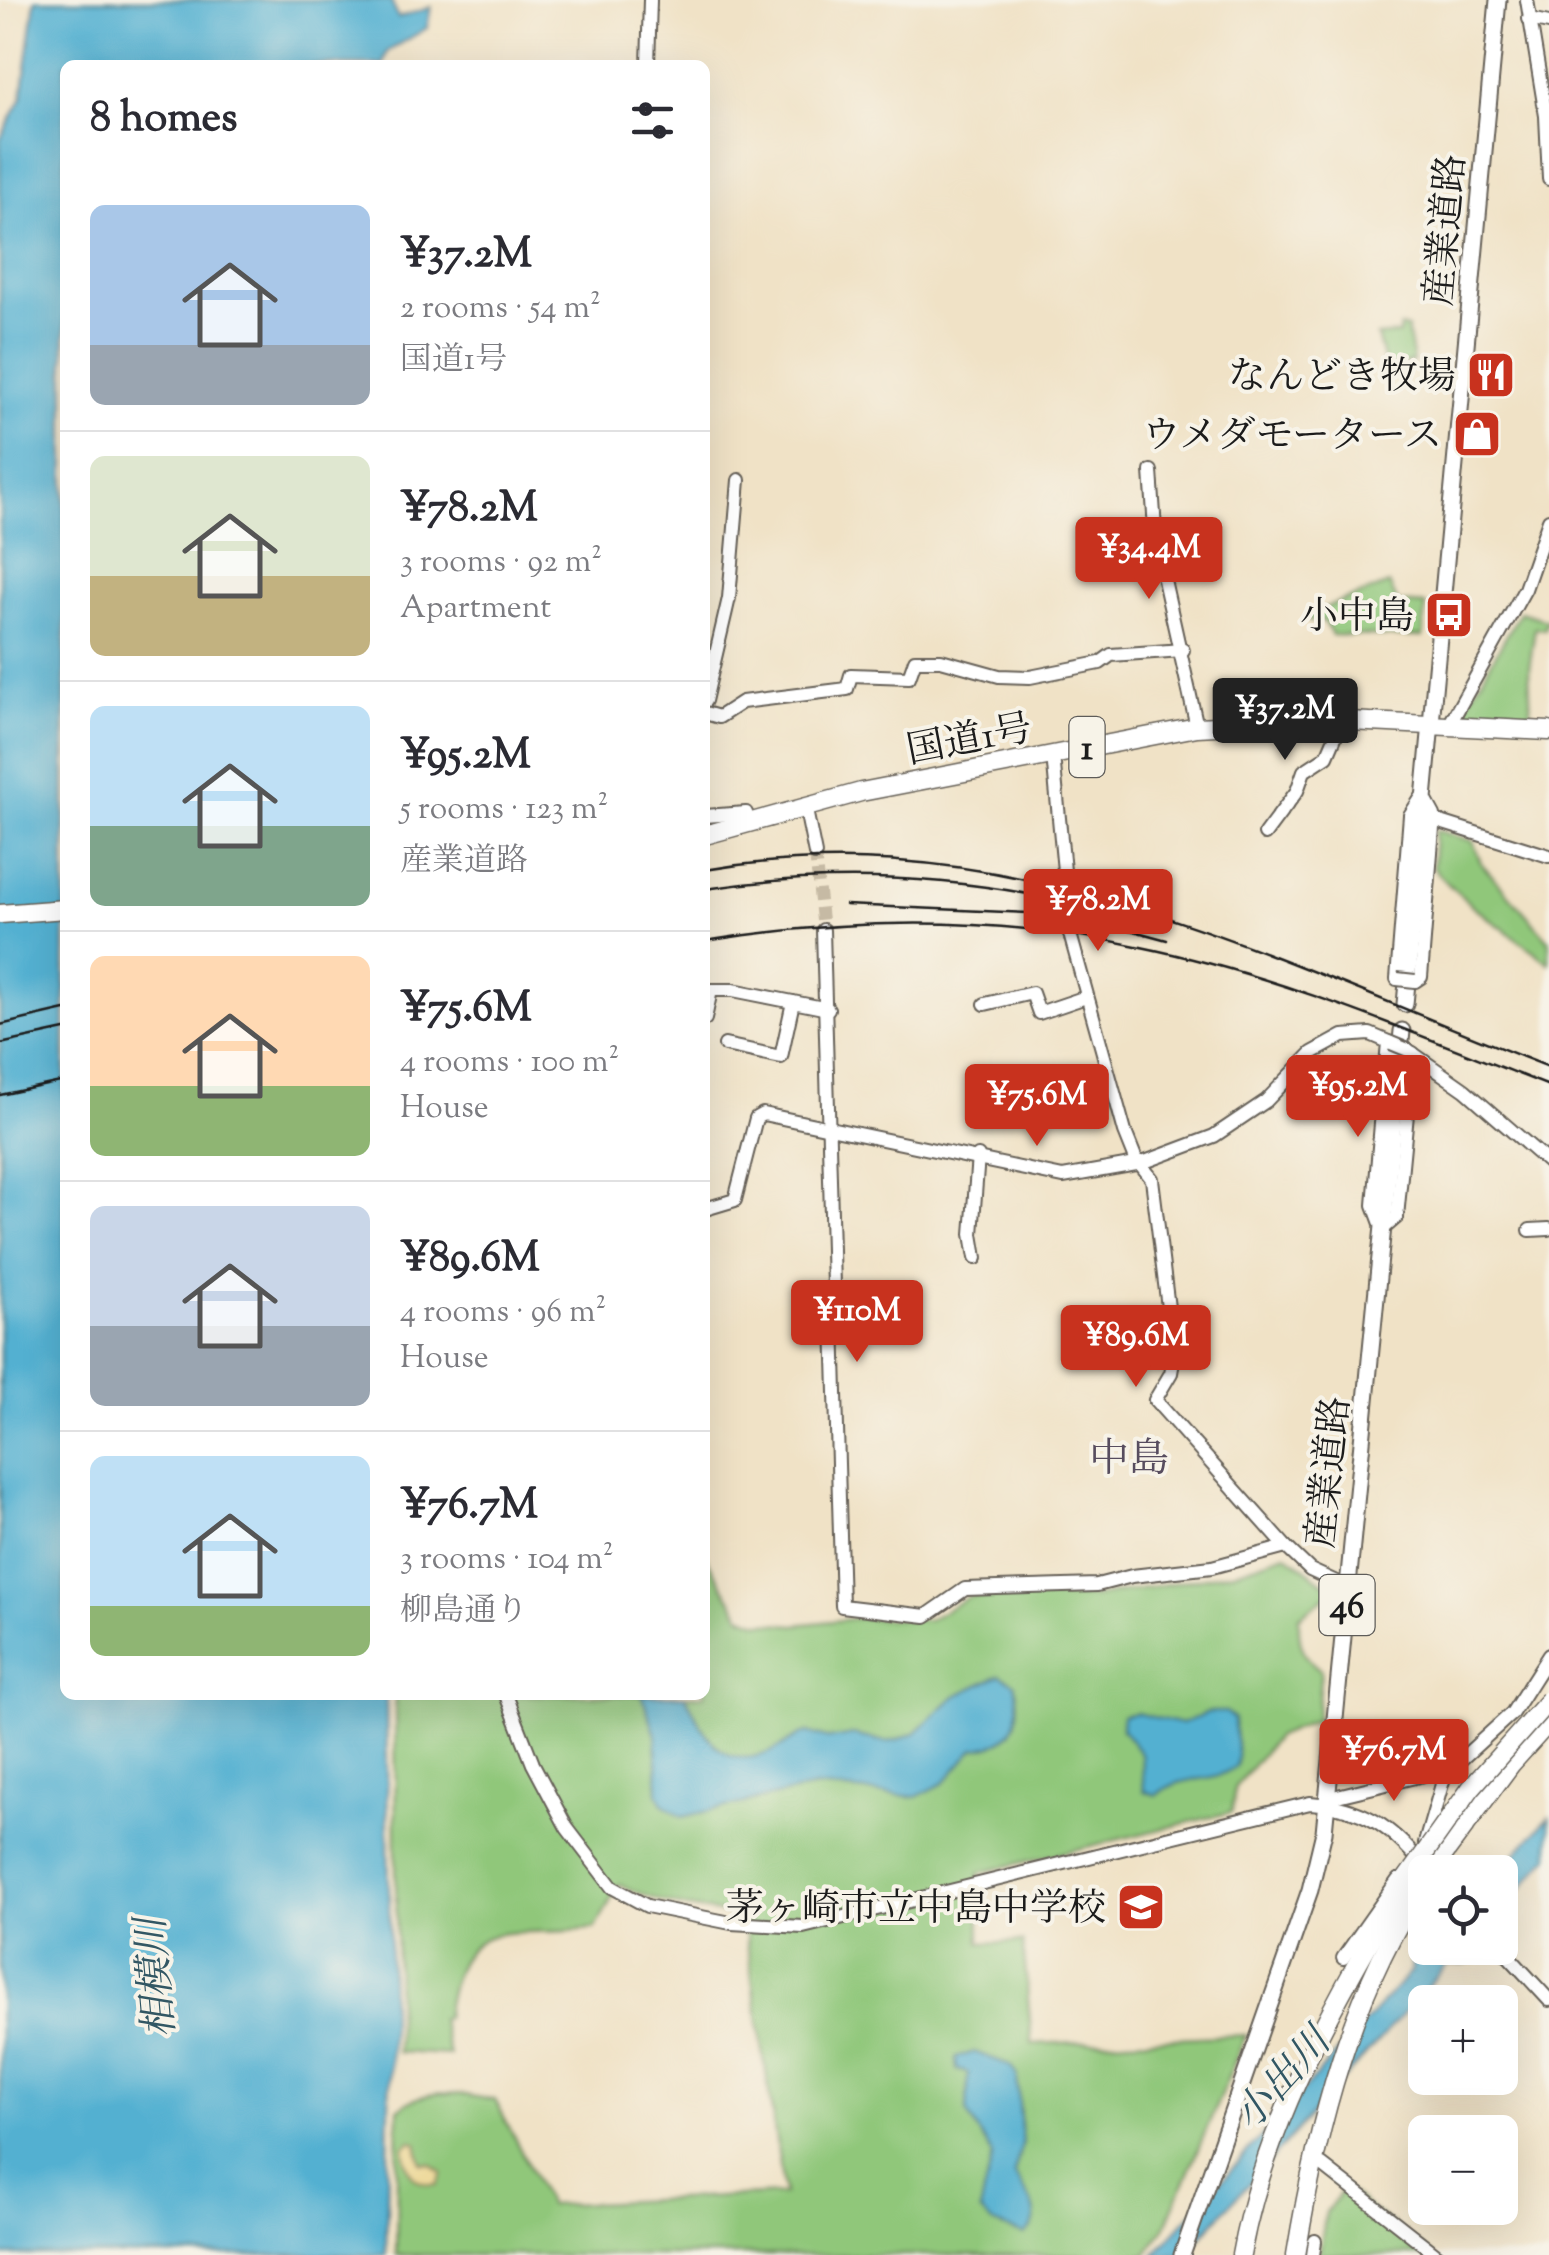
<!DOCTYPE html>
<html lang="en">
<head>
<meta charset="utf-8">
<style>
  :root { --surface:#fff; --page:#f7f7f7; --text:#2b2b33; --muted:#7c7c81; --line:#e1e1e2; --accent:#c8321e }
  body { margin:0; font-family:"Sorts Mill Goudy","Noto Serif JP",serif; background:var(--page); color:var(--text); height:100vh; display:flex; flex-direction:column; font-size:38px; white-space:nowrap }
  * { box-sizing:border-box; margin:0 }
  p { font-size:32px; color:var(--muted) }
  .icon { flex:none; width:55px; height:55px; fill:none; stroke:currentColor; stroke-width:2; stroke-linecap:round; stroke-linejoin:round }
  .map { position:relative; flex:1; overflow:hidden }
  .sheet { position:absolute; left:60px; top:60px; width:650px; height:1640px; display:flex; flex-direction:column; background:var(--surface); border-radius:15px; box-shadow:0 10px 40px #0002 }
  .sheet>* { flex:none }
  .controls { position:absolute; left:1408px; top:1855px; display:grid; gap:20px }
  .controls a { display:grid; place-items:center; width:110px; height:110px; border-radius:15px; background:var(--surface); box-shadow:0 10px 40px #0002; font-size:50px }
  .price { position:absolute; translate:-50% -85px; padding:0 22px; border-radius:10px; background:var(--accent); color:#fff; font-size:32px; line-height:65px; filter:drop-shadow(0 2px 5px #0008) }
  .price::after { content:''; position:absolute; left:50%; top:60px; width:30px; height:22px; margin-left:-15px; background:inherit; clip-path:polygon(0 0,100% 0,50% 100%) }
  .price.current { background:#222; color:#fff }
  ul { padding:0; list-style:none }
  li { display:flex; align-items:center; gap:30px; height:250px; padding:0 30px }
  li+li { border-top:2px solid var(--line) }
  li span { display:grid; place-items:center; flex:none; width:280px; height:200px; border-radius:15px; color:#555 }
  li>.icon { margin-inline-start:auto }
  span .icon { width:120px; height:120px; fill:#fffc; stroke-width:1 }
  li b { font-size:42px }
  h2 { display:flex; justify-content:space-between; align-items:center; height:120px; padding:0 30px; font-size:42px }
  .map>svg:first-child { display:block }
  .green { fill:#90c77a; stroke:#56724b; stroke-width:2.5 }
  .sand { fill:#eeda9e; stroke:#857b5d; stroke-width:2.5 }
  .water { fill:#53b0d1; stroke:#386676; stroke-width:2.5 }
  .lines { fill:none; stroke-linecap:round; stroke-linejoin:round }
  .minor-tunnel { stroke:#c6baa4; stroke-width:12; stroke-dasharray:12 6; stroke-linecap:butt }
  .minor-casing { stroke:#666158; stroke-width:16 }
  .major-casing { stroke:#666158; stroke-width:19 }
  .highway-casing { stroke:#666158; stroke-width:21 }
  .minor { stroke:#fff; stroke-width:12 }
  .major { stroke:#fff; stroke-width:15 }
  .highway { stroke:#fff; stroke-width:18 }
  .rail { stroke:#1c1c1c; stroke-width:2.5 }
  .minor-bridge-casing { stroke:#666158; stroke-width:16; stroke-linecap:butt }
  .highway-bridge-casing { stroke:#666158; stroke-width:21; stroke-linecap:butt }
  .minor-bridge { stroke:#fff; stroke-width:12 }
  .highway-bridge { stroke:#fff; stroke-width:18 }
  .labels { text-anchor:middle; stroke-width:8; stroke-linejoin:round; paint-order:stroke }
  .shield { fill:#f7f3e8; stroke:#5e5c59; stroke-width:2.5 }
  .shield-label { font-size:35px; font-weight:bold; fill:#1c1c1c }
  .street-label { font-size:38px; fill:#1c1c1c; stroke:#f7f3e8 }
  .poi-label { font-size:38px; fill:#1c1c1c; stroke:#f7f3e8; text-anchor:end }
  .neighbourhood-label { font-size:40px; fill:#574d5f; stroke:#f7f3e8 }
  .water-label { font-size:40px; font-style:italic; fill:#325764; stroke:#f7f3e8 }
</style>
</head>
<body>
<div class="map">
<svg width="1549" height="2255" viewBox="0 0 1549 2255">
  <rect width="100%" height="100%" fill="#f7f3e8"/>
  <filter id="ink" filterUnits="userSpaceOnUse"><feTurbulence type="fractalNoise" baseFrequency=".01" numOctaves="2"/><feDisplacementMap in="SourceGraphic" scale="20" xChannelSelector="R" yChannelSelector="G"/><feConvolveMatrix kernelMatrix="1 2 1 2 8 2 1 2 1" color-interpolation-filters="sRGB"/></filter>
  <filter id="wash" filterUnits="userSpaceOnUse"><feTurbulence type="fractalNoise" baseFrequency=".0048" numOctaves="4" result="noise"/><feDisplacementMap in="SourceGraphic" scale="40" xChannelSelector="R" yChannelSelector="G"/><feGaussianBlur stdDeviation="2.25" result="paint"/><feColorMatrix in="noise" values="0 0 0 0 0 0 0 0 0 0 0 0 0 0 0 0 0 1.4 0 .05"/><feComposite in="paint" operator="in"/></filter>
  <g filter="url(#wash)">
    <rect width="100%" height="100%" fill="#f0e2c6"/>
    <g class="green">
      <path d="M1400,327L1407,328L1413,362L1385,366L1377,336L1399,334Z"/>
      <path d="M1389,584L1398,603L1426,605L1423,637L1332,635L1323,620L1310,622L1308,614Z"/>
      <path d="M1520,612L1547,620L1544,629L1535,628L1529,669L1531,720L1464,717L1467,704Z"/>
      <path d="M1435,830L1473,841L1481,863L1549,940V963C1511,932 1462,904 1433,867Z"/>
      <path d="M1286,1554L1334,1590L1299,1617C1298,1640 1301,1656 1321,1670L1316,1720L1277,1736L1235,1787L1232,1812L979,1873L980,1943L1023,1942L1032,2044L1246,2035L1165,2228L1146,2255H396L398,2109C430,2085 457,2094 495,2100L548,2205L784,2194L743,1916C698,1911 660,1905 619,1884L596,1928C514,1942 460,1903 445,2018L440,2019L449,2055L397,2052L395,1695H705V1556L741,1615L758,1622L795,1625L860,1618L928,1620L970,1596L1095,1597L1233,1572Z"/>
      <path d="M1344,2188L1432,2255H1319L1326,2212Z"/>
    </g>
    <path class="sand" d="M411,2141L417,2143L421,2163L431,2164L443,2173L437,2185C412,2185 406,2170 404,2147Z"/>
    <g class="water">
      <path d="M35,0H391L398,18L431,7L427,28L387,52L383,65H65V1695H386L391,2016L386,2255H0V139L22,97Z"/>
      <path d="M1000,1675L1015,1683C1023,1725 1014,1743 974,1749L944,1783L916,1797L815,1787L682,1817L664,1805L658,1794L656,1735L642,1695H685C707,1737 723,1778 780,1747C790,1742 797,1735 808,1732L829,1739L853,1735L886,1742L899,1739L915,1733L955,1696Z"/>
      <path d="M1208,1712H1226L1234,1718C1234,1732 1240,1755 1236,1767C1203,1787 1188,1771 1156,1795L1144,1791L1141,1753L1122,1730V1716L1136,1713L1182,1724Z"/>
      <path d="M1549,1817V1857L1501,1912L1500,1932L1499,1872Z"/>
      <path d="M1425,1936V1948H1481L1466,1964L1447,1965L1184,2255H1154L1412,1970L1410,1953Z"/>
      <path d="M974,2052L1010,2065L1017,2075L1022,2144L1014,2174C1025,2193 1049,2216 1024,2235L992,2223L980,2211L993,2155L967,2114L968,2073L957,2070L956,2058Z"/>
    </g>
  </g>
  <g filter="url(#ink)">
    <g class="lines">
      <path class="minor-tunnel" d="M815,854L823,930"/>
      <g class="minor-casing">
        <g id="minor">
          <path d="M1527,0L1546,116L1549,179"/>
          <path d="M1529,19L1549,23"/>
          <path d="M648,65L650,0"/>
          <path d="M1151,471L1156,544L1197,727"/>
          <path d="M705,701L729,598L739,480"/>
          <path d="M705,713L719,717L742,702L847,689L851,675L909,677L915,660H941L999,676L1030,677L1100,663L1111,655L1183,650"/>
          <path d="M1448,727L1525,589L1549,520"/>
          <path d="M1053,755L1070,934L1125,1132L1135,1157L1152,1179L1174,1356L1171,1373L1155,1400L1286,1547"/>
          <path d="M805,805L815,854"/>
          <path d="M705,816L746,813L748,820"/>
          <path d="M1434,820L1549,856"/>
          <path d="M1265,834L1297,791L1304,771L1327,756L1342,721"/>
          <path d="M823,930L842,1606L926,1616L965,1589L1097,1585L1132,1576L1212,1567L1286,1547L1310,1570L1349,1588"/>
          <path d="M1397,979L1410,815L1423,795L1434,815L1421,977L1415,981"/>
          <path d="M705,990H733L828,1009"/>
          <path d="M985,1004L1032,993L1039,1013L1086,997"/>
          <path d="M705,1019L711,990"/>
          <path d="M1388,1042L1374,1205L1383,1229L1397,1217L1413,1053"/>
          <path d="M725,1045L781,1057L793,1002"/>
          <path d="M1408,1050L1465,1090L1549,1163"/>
          <path d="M705,1209L735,1200L756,1118L763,1114L1063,1177L1142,1163L1214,1136L1266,1101L1312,1053L1343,1036L1370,1034L1391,1043"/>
          <path d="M1530,1230L1549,1229"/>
          <path d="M976,1258L972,1234L978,1156"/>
          <path d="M506,1695L533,1764L567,1828L612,1887L647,1906L731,1923L803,1927L1310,1803C1364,1807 1390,1826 1424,1866"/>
          <path d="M1329,1798L1448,1769"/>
          <path d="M1425,1843L1445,1774L1512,1713L1549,1655"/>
          <path d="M1500,1947L1549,2000"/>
          <path d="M1343,1958L1398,1880"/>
          <path d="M1322,2165L1437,2255"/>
          <path d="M1313,2255L1315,2241"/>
        </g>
      </g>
      <g class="major-casing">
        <g id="major">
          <path d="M1405,1004L1498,0"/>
          <path d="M1182,2255L1310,1890L1324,1832L1402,1031"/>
        </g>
      </g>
      <g class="highway-casing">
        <g id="highway">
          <path d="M705,835L861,792L1197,727L1330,720L1549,731"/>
          <path d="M0,914L65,909"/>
          <path d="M1431,1872L1511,1764L1549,1722"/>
          <path d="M1241,2255C1265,2121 1338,1994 1407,1878"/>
          <path d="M1296,2255C1317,2126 1351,1992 1425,1881"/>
        </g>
      </g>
      <use href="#minor" class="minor"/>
      <use href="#major" class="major"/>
      <use href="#highway" class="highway"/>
      <g class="rail">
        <path d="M705,870C1014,818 1270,959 1549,1067"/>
        <path d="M705,889C831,870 953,875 1077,904"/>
        <path d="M845,905L1075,915L1167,940"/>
        <path d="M705,941C849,918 999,916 1141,947C1282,976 1415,1034 1549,1086"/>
        <path d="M0,1025L65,1010"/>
        <path d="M0,1044L65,1030"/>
        <path d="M0,1095L65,1081"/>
      </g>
      <g class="minor-bridge-casing">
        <g id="minor-bridge">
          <path d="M1397,979L1415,981"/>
          <path d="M1391,1043L1408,1050"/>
        </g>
      </g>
      <g class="highway-bridge-casing">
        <path id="highway-bridge" d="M1407,1878L1471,1788L1549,1700"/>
      </g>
      <use href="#minor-bridge" class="minor-bridge"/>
      <use href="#highway-bridge" class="highway-bridge"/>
    </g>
  </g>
  <defs>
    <g id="restaurant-square" transform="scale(2.5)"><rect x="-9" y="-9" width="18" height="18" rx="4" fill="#c8321e" stroke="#f7f3e8"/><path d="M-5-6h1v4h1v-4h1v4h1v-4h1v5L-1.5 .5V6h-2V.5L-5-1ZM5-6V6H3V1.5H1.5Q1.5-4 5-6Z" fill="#fff"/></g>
    <g id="shop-square" transform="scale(2.5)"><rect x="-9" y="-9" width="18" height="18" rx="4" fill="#c8321e" stroke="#f7f3e8"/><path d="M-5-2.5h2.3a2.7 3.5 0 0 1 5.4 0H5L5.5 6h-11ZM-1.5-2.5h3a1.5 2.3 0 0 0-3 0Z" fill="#fff"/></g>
    <g id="bus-square" transform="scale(2.5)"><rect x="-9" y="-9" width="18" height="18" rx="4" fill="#c8321e" stroke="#f7f3e8"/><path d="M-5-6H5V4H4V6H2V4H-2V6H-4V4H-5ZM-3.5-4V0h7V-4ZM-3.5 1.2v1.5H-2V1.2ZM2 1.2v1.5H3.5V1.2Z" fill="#fff"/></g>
    <g id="school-square" transform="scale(2.5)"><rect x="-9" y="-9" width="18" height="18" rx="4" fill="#c8321e" stroke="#f7f3e8"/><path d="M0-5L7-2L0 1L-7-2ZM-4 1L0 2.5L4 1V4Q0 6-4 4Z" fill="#fff"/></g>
  </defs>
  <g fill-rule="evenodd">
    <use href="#restaurant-square" x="1491" y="375"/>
    <use href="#shop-square" x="1477" y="434"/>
    <use href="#bus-square" x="1449" y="615"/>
    <use href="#school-square" x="1141" y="1907"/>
  </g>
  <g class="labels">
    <g class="shield">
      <rect x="1069.5" y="717" width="35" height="60" rx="8"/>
      <rect x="1319.5" y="1575" width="55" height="60" rx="8"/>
    </g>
    <g class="shield-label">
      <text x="1087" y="759">1</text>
      <text x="1347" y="1617">46</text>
    </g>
    <g class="street-label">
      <text transform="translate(1444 230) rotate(-85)" y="13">産業道路</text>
      <text transform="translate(969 738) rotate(-11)" y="13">国道1号</text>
      <text transform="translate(1327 1472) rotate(-84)" y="13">産業道路</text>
    </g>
    <g class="poi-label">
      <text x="1456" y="388">なんどき牧場</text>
      <text x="1442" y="447">ウメダモータース</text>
      <text x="1414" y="628">小中島</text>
      <text x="1106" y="1920">茅ヶ崎市立中島中学校</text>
    </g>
    <g class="neighbourhood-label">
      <text x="1129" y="1471">中島</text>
    </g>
    <g class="water-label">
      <text transform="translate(154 1978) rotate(-95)" y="14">相模川</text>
      <text transform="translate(1281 2078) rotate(-48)" y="14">小出川</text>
    </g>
  </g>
</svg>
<div class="controls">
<a><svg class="icon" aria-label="locate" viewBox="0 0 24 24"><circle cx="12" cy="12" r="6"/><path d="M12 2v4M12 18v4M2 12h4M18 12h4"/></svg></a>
<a>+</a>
<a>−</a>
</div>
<b class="price" style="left:1149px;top:602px">¥34.4M</b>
<b class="price current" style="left:1285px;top:763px">¥37.2M</b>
<b class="price" style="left:1098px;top:954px">¥78.2M</b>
<b class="price" style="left:1358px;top:1140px">¥95.2M</b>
<b class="price" style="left:1037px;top:1149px">¥75.6M</b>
<b class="price" style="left:857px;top:1365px">¥110M</b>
<b class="price" style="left:1136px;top:1390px">¥89.6M</b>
<b class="price" style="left:1394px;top:1804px">¥76.7M</b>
<section class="sheet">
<h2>8 homes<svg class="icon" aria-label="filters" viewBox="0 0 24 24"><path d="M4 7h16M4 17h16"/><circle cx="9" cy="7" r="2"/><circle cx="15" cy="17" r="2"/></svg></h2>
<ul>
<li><span style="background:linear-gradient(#a9c7e8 70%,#9aa5b1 0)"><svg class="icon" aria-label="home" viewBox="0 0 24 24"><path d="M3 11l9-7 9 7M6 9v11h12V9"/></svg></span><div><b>¥37.2M</b><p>2 rooms · 54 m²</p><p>国道1号</p></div></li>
<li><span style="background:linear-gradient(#dfe7d0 60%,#c2b280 0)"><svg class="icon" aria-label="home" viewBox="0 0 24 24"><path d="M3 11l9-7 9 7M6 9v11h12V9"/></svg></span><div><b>¥78.2M</b><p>3 rooms · 92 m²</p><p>Apartment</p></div></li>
<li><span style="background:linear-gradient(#bfe0f5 60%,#7fa58c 0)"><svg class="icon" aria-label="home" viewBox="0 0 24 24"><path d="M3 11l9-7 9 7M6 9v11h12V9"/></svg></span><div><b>¥95.2M</b><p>5 rooms · 123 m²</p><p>産業道路</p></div></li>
<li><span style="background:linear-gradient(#ffd9b3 65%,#8fb573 0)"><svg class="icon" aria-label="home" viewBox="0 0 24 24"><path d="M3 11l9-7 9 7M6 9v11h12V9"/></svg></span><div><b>¥75.6M</b><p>4 rooms · 100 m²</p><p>House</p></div></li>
<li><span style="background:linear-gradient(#c9d6e8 60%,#9aa5b1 0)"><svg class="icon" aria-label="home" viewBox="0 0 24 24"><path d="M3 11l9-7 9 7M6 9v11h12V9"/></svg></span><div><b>¥89.6M</b><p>4 rooms · 96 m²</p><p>House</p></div></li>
<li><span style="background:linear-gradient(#bfe0f5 75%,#8fb573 0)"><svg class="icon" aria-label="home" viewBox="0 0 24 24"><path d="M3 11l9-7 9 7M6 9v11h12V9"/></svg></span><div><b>¥76.7M</b><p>3 rooms · 104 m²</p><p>柳島通り</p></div></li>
</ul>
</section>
</div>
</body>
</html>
